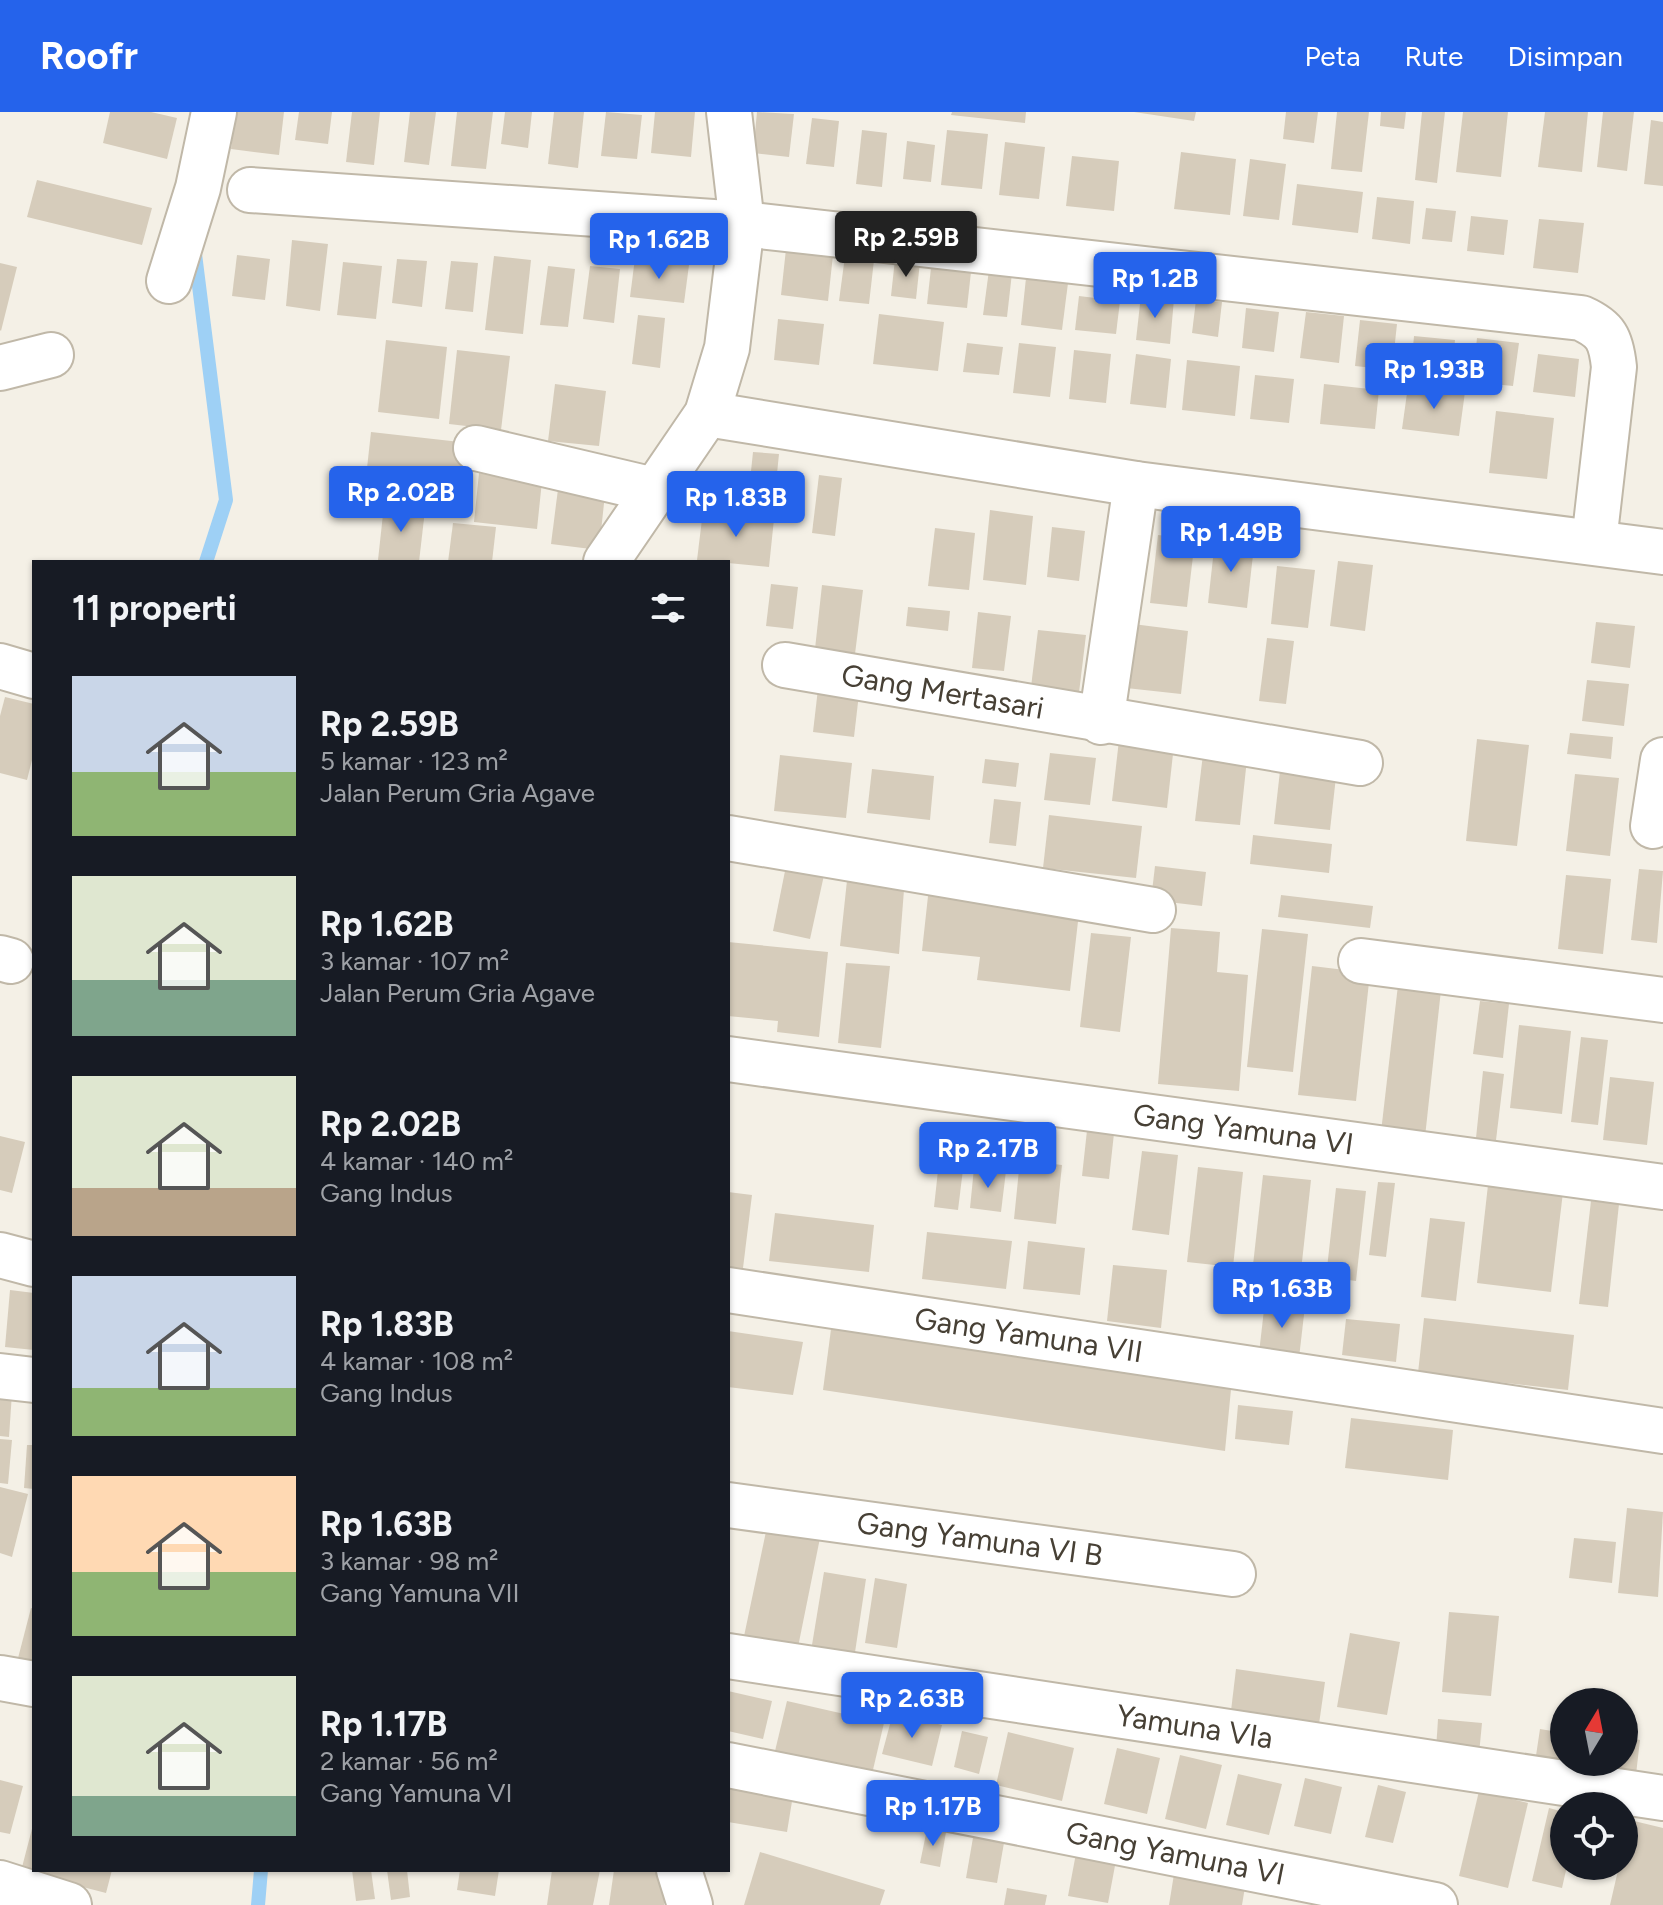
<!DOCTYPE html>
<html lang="id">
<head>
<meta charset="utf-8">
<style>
  :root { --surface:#171b24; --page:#20242c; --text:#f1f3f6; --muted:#9ea1a6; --accent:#2563eb }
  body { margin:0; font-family:Figtree,sans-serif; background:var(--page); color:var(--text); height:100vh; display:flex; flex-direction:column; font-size:30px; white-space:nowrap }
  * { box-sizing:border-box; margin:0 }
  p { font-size:26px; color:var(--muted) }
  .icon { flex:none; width:44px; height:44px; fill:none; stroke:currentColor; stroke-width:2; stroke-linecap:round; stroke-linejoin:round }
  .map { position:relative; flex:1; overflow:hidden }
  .drawer { position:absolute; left:32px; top:448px; width:698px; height:1312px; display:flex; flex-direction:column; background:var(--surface); border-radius:0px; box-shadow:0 2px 6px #0004 }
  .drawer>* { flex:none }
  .needle { width:52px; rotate:10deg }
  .tools { position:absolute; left:1550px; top:1576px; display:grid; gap:16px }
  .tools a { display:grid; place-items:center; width:88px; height:88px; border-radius:50%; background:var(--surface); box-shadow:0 2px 6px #0004; font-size:40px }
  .price { position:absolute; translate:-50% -68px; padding:0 18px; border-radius:8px; background:var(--accent); color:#fff; font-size:26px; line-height:52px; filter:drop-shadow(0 2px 4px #0008) }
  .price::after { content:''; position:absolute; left:50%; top:48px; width:24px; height:18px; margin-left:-12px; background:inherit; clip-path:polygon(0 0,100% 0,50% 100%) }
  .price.on { background:#222; color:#fff }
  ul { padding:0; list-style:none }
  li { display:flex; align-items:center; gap:24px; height:200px; padding:0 40px }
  li span { display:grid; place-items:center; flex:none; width:224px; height:160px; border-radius:0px; color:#555 }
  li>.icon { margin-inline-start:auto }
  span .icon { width:96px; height:96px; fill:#fffc; stroke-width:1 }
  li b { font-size:34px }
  h2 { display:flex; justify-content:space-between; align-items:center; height:96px; padding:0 40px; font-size:34px }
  header { display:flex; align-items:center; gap:48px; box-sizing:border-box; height:112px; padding:0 40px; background:var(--accent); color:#fff }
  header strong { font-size:38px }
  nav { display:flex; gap:44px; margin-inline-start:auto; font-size:28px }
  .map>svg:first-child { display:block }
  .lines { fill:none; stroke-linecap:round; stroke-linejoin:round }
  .stream { stroke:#9ed0f5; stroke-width:14 }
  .building { fill:#d6ccbb }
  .minor-casing { stroke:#c0b8a8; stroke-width:48 }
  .minor { stroke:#fff; stroke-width:44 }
  .labels { text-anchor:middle; stroke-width:7; stroke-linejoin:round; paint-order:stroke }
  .street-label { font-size:30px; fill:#474035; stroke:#fff }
</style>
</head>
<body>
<header>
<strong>Roofr</strong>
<nav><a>Peta</a><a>Rute</a><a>Disimpan</a></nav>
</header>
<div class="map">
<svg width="1663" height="1793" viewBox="0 0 1663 1793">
  <rect width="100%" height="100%" fill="#f4f0e6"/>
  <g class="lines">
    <g class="stream">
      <path d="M195,142L226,388L206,450"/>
      <path d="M258,1793L261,1758"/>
    </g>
  </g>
  <g class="building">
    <path d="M110,0H151L177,6L167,47L103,31Z"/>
    <path d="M235,0H284L279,43L231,37Z"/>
    <path d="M299,0H332L328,32L295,28Z"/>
    <path d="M352,0H380L374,53L346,50Z"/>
    <path d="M410,0H436L429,53L404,50Z"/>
    <path d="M457,0H493L486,57L451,54Z"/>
    <path d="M505,0H532L528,36L501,32Z"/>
    <path d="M554,0H584L578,56L548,52Z"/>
    <path d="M606,0L642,3L637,47L601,44Z"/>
    <path d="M655,0H695L691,45L651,41Z"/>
    <path d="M757,0L794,2L789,45L753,41Z"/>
    <path d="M952,0H1026L1025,11L951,3Z"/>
    <path d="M1134,0H1196L1194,9Z"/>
    <path d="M1286,0H1318L1314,31L1283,27Z"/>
    <path d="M1337,0H1369L1362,60L1331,57Z"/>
    <path d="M1381,0H1406L1404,17L1380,14Z"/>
    <path d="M1422,0H1445L1437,71L1415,68Z"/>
    <path d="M1463,0H1508L1501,65L1456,60Z"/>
    <path d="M1545,0H1588L1582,60L1538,55Z"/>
    <path d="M1603,0H1634L1627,59L1597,55Z"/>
    <path d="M812,6L839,9L834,55L806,52Z"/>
    <path d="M1651,8L1663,10V74L1644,72Z"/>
    <path d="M862,18L887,21L882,75L856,72Z"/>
    <path d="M947,18L988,22L982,77L941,73Z"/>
    <path d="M907,29L935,33L931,70L903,67Z"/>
    <path d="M1005,30L1045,35L1039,87L999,83Z"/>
    <path d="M1181,40L1236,47L1230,103L1174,97Z"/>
    <path d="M1072,44L1119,49L1114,99L1066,94Z"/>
    <path d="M1250,47L1286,52L1279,108L1243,104Z"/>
    <path d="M37,68L152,96L142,133L27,105Z"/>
    <path d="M1297,72L1363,80L1358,121L1292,113Z"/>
    <path d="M1377,85L1414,89L1410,132L1372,127Z"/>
    <path d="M1426,96L1456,99L1452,130L1422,127Z"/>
    <path d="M1471,104L1508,108L1504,143L1467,139Z"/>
    <path d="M1539,107L1584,111L1578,161L1533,156Z"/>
    <path d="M292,128L328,132L320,199L286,194Z"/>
    <path d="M786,137L833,143L828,189L781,183Z"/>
    <path d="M237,143L270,147L265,188L232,184Z"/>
    <path d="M494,144L531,148L523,222L485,218Z"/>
    <path d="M845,144L874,148L869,192L839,189Z"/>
    <path d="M635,146L689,153L684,191L630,185Z"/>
    <path d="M397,147L427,149L422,195L392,191Z"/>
    <path d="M895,147L920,150L916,187L891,184Z"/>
    <path d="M932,147L972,151L967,196L927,192Z"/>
    <path d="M451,149L478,151L473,200L445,197Z"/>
    <path d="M343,150L382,154L376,207L337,203Z"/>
    <path d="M0,151L17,155L1,219L0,218Z"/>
    <path d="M548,154L575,157L568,215L540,213Z"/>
    <path d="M590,154L620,157L614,211L583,207Z"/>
    <path d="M989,158L1012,161L1007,205L983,203Z"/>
    <path d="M1026,166L1068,171L1062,218L1021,213Z"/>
    <path d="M1141,183L1174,187L1170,232L1136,228Z"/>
    <path d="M1079,184L1120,189L1116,222L1075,218Z"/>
    <path d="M1196,188L1222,190L1218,225L1192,221Z"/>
    <path d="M1246,196L1279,200L1274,240L1242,236Z"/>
    <path d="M1306,200L1344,204L1339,251L1300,246Z"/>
    <path d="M879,202L944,210L938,259L873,252Z"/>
    <path d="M638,203L665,206L660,256L632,252Z"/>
    <path d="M778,207L824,212L819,253L774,248Z"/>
    <path d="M1360,208L1397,212L1392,258L1355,254Z"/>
    <path d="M1414,224L1455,228L1453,251L1412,246Z"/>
    <path d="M1477,226L1519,231L1513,274L1472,270Z"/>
    <path d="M386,228L447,235L439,307L378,300Z"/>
    <path d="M967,231L1003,235L999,263L963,260Z"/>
    <path d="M1019,231L1056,235L1050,285L1013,281Z"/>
    <path d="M457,238L510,244L501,318L449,312Z"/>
    <path d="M1074,238L1111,242L1106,291L1069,287Z"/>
    <path d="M1136,242L1171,247L1166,296L1130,292Z"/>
    <path d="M1538,242L1579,247L1575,285L1533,280Z"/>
    <path d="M1187,248L1240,254L1235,304L1182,298Z"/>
    <path d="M1255,263L1294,267L1289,311L1250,307Z"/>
    <path d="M555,272L606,279L599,334L548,329Z"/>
    <path d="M1324,272L1379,278L1375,317L1320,312Z"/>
    <path d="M1408,274L1465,280L1459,324L1402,317Z"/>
    <path d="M1496,299L1554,306L1547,367L1489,361Z"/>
    <path d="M371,320L469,331L463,384L365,374Z"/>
    <path d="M753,340L779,342L774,391L748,388Z"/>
    <path d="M479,361L542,369L537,417L474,410Z"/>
    <path d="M819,363L842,366L835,424L812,421Z"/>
    <path d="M558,377L605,382L599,438L551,432Z"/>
    <path d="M384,393L425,398L419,450L378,448Z"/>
    <path d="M990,398L1033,404L1026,473L983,468Z"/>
    <path d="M703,399L774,407L769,455L697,448Z"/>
    <path d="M453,411L496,415L492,450H448Z"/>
    <path d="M1052,415L1085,419L1079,469L1047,465Z"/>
    <path d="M935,416L975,421L969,478L928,474Z"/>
    <path d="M1158,423L1195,427L1187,495L1150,491Z"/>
    <path d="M1215,428L1254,434L1247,496L1208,491Z"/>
    <path d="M1338,449L1373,453L1365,519L1330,514Z"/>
    <path d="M1277,454L1315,458L1308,516L1271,512Z"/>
    <path d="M771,472L798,475L793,517L766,514Z"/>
    <path d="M822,473L863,478L854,550L814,546Z"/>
    <path d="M908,495L950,499L948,519L906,514Z"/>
    <path d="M978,500L1011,504L1004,559L972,556Z"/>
    <path d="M1596,510L1635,514L1630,556L1591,551Z"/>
    <path d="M1133,512L1188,519L1181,582L1126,576Z"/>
    <path d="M1038,518L1086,523L1078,589L1030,583Z"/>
    <path d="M1267,526L1294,529L1286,592L1259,589Z"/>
    <path d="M819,568L860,573L854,625L813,620Z"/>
    <path d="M1587,568L1629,572L1624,614L1582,609Z"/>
    <path d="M5,585L34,592V640L27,668L0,661V604Z"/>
    <path d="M1570,621L1613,625L1611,647L1567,642Z"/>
    <path d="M1477,627L1529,633L1517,734L1466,729Z"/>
    <path d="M1119,628L1174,633L1167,696L1112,689Z"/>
    <path d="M1050,641L1096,646L1090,693L1044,688Z"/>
    <path d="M1203,642L1247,647L1240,713L1195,709Z"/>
    <path d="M780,643L852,651L846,706L774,699Z"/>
    <path d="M985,647L1019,651L1016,675L982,671Z"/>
    <path d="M1281,650L1337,656L1330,718L1274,712Z"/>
    <path d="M872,657L934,664L930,708L867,701Z"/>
    <path d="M1575,662L1619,666L1610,744L1566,739Z"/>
    <path d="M994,687L1021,690L1016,734L989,731Z"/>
    <path d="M1049,703L1142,714L1136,766L1043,756Z"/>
    <path d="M1253,723L1332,732L1329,761L1250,752Z"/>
    <path d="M786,754L824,763L810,827L773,819Z"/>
    <path d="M1155,754L1206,760L1202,794L1151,788Z"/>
    <path d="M1639,757L1663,759L1657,831L1631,828Z"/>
    <path d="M848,759L905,765L899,842L840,834Z"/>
    <path d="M1566,763L1611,767L1603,842L1558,837Z"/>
    <path d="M929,775L1080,792L1070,879L977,868L980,845L922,839Z"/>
    <path d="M1281,783L1373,794L1370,816L1278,805Z"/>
    <path d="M1171,816L1220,820L1217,860L1248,863L1239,979L1158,972Z"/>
    <path d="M1262,817L1308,822L1293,960L1247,955Z"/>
    <path d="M1091,821L1131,825L1120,920L1080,915Z"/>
    <path d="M728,830L828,840L819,925L777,920L778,909L728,904Z"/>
    <path d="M846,851L890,854L881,936L838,931Z"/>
    <path d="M1312,854L1370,861L1356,989L1298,983Z"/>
    <path d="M1398,873L1441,878L1425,1025L1381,1020Z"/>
    <path d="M1480,889L1509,892L1503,946L1473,942Z"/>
    <path d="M1519,913L1571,919L1562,1002L1510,996Z"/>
    <path d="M1581,925L1608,928L1598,1013L1571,1010Z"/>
    <path d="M1483,959L1504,962L1496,1028L1476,1026Z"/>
    <path d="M1610,965L1654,970L1647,1033L1603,1028Z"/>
    <path d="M1089,1000L1116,1003L1109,1067L1082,1064Z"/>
    <path d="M942,1022L967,1025L958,1098L934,1095Z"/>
    <path d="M0,1024L25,1030L12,1081L0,1078Z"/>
    <path d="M1142,1039L1178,1043L1169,1123L1132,1118Z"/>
    <path d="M1020,1048L1062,1053L1056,1112L1014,1107Z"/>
    <path d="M1198,1055L1243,1060L1233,1155L1187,1150Z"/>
    <path d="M974,1056L1006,1059L1001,1100L970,1096Z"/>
    <path d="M1263,1063L1311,1068L1300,1168L1252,1162Z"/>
    <path d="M1489,1064L1564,1072L1551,1180L1477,1171Z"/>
    <path d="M1378,1070L1395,1071L1386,1145L1369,1143Z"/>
    <path d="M1336,1076L1366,1079L1356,1169L1326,1165Z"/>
    <path d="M728,1080L752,1083L743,1156L728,1155Z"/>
    <path d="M1591,1089L1619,1092L1608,1195L1579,1192Z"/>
    <path d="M775,1101L874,1113L869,1160L769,1149Z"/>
    <path d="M1430,1106L1465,1110L1456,1189L1421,1185Z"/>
    <path d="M927,1120L1012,1129L1006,1177L922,1167Z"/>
    <path d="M1028,1129L1085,1136L1080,1183L1023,1177Z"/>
    <path d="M1113,1153L1167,1158L1161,1216L1107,1209Z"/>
    <path d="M10,1178L34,1181V1238L5,1235Z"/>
    <path d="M1265,1189L1305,1194L1299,1246L1259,1241Z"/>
    <path d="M833,1202L1233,1257L1225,1339L823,1278Z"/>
    <path d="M1424,1206L1574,1223L1568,1278L1418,1261Z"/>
    <path d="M1346,1207L1400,1212L1396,1250L1342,1243Z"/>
    <path d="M728,1219L803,1230L793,1283L728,1275Z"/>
    <path d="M0,1280L12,1281L9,1325L0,1324Z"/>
    <path d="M1238,1293L1293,1299L1289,1333L1235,1327Z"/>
    <path d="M1351,1306L1453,1318L1448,1368L1345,1356Z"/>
    <path d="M0,1327L12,1328L8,1372L0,1371Z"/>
    <path d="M27,1333H34V1377L24,1376Z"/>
    <path d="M0,1375L28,1382L12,1445L0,1441Z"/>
    <path d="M1627,1396L1663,1400L1658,1485L1618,1481Z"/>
    <path d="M768,1410L821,1421L797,1540L743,1529Z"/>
    <path d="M1574,1426L1616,1430L1612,1471L1569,1466Z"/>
    <path d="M824,1460L866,1467L854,1547L811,1539Z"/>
    <path d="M875,1466L907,1472L897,1536L865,1531Z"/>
    <path d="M31,1496L34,1497V1554L17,1550Z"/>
    <path d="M1449,1500L1499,1504L1491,1584L1442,1580Z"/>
    <path d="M1350,1521L1400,1530L1387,1603L1337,1595Z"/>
    <path d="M1236,1557L1325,1570L1318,1619L1230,1607Z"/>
    <path d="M728,1579L772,1589L763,1627L728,1619Z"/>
    <path d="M787,1589L884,1611L872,1662L775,1639Z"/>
    <path d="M893,1601L942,1613L932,1654L882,1642Z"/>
    <path d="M1438,1607L1482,1611L1479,1642L1436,1638Z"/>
    <path d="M1540,1617L1564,1621V1650H1575L1573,1663L1534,1657Z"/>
    <path d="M962,1619L988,1625L979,1662L954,1655Z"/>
    <path d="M1008,1620L1074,1636L1062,1689L996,1673Z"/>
    <path d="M1624,1625L1640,1628L1635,1671L1589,1664L1591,1650H1624Z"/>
    <path d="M1117,1636L1160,1646L1147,1702L1104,1692Z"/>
    <path d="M1180,1643L1222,1653L1206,1717L1165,1707Z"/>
    <path d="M728,1660L795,1671L787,1720L728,1710Z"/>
    <path d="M1238,1662L1282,1672L1269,1723L1226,1713Z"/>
    <path d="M1305,1666L1342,1675L1331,1722L1294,1714Z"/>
    <path d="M0,1668L23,1674L10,1722L0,1720Z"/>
    <path d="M1378,1673L1406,1680L1393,1731L1365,1725Z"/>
    <path d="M1479,1679L1528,1691L1508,1776L1459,1764Z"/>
    <path d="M1549,1696L1564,1700V1754H1567L1562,1776L1532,1769Z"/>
    <path d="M1630,1708L1663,1716V1793H1610L1619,1754H1624Z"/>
    <path d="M33,1713L34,1758H112L106,1781L21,1759Z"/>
    <path d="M927,1717L946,1720L940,1755L920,1751Z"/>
    <path d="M974,1720L1005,1725L997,1771L966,1766Z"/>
    <path d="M1077,1736L1117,1743L1108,1791L1068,1784Z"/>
    <path d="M760,1740L885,1778L880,1793H744Z"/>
    <path d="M1175,1756L1246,1769L1242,1793H1169Z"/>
    <path d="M352,1758H371L375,1787L356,1789Z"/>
    <path d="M387,1758H407L410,1785L391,1788Z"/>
    <path d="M460,1758H499L495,1784L457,1778Z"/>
    <path d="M552,1758H600L593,1793H547Z"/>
    <path d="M614,1758H670L664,1793H609Z"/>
    <path d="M1007,1776L1047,1783L1045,1793H1004Z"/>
  </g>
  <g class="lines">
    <g class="minor-casing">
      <g id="minor">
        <path d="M250,78L742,112L1581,206C1606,217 1611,227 1614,255L1594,430"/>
        <path d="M169,169L198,76L214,0"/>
        <path d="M0,256L51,243"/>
        <path d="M707,302L1136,372L1663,440"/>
        <path d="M476,336L654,378"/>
        <path d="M606,450L707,302L727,236L742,112L729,0"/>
        <path id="s1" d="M785,553L1360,651"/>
        <path d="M0,554L34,564"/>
        <path d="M1101,610L1136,372"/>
        <path d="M1653,714L1663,648"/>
        <path d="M728,726L1153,798"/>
        <path d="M0,846L11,849"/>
        <path d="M1361,849L1663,888"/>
        <path id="s2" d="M728,947L1663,1075"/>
        <path d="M0,1143L34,1152"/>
        <path id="s3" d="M728,1178L1663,1319"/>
        <path d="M0,1264L34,1268"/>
        <path id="s4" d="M728,1393L1233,1462"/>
        <path id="s5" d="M728,1544L1663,1686"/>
        <path d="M0,1566L34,1572"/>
        <path id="s6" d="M728,1653L1435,1793"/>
        <path d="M679,1758L690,1793"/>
        <path d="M0,1771L69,1793"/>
      </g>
    </g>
    <use href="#minor" class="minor"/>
  </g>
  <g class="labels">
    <g class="street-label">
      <text dy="10" stroke="none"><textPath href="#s1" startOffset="160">Gang Mertasari</textPath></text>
      <text dy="10" stroke="none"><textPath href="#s2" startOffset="520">Gang Yamuna VI</textPath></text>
      <text dy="10" stroke="none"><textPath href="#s3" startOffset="304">Gang Yamuna VII</textPath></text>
      <text dy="10" stroke="none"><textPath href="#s4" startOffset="254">Gang Yamuna VI B</textPath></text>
      <text dy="10" stroke="none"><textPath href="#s5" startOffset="472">Yamuna VIa</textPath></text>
      <text dy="10" stroke="none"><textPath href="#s6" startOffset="456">Gang Yamuna VI</textPath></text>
    </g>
  </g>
</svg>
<div class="tools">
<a><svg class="needle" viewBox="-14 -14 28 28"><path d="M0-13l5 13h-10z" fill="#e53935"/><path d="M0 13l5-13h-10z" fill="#9ea1a6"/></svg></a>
<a><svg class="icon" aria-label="locate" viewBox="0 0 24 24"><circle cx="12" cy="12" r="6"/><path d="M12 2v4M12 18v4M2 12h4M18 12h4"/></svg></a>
</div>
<b class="price on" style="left:906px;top:167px">Rp 2.59B</b>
<b class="price" style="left:659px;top:169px">Rp 1.62B</b>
<b class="price" style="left:1155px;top:208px">Rp 1.2B</b>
<b class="price" style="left:1434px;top:299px">Rp 1.93B</b>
<b class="price" style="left:401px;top:422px">Rp 2.02B</b>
<b class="price" style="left:736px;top:427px">Rp 1.83B</b>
<b class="price" style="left:1231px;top:462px">Rp 1.49B</b>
<b class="price" style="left:988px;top:1078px">Rp 2.17B</b>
<b class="price" style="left:1282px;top:1218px">Rp 1.63B</b>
<b class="price" style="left:912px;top:1628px">Rp 2.63B</b>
<b class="price" style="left:933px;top:1736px">Rp 1.17B</b>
<section class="drawer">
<h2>11 properti<svg class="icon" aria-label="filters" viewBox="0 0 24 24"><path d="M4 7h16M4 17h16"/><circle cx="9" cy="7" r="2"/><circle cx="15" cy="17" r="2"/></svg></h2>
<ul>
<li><span style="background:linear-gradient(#c9d6e8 60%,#8fb573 0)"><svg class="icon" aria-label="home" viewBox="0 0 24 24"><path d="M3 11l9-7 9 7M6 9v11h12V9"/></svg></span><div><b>Rp 2.59B</b><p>5 kamar · 123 m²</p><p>Jalan Perum Gria Agave</p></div></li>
<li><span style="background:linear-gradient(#dfe7d0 65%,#7fa58c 0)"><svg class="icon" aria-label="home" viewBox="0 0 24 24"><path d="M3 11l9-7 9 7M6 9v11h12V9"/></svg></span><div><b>Rp 1.62B</b><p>3 kamar · 107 m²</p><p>Jalan Perum Gria Agave</p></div></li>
<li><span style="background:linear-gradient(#dfe7d0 70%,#b9a48a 0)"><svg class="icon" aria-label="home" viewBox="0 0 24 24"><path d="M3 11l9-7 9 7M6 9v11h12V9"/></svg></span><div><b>Rp 2.02B</b><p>4 kamar · 140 m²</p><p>Gang Indus</p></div></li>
<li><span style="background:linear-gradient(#c9d6e8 70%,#8fb573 0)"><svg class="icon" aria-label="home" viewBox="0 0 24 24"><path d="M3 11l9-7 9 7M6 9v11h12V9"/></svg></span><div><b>Rp 1.83B</b><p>4 kamar · 108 m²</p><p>Gang Indus</p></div></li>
<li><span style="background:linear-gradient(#ffd9b3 60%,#8fb573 0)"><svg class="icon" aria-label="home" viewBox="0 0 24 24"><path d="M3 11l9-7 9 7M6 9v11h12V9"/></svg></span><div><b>Rp 1.63B</b><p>3 kamar · 98 m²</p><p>Gang Yamuna VII</p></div></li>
<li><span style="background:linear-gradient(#dfe7d0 75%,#7fa58c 0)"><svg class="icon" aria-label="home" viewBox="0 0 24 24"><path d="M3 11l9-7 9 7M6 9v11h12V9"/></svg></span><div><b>Rp 1.17B</b><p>2 kamar · 56 m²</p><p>Gang Yamuna VI</p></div></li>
</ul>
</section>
</div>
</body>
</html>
